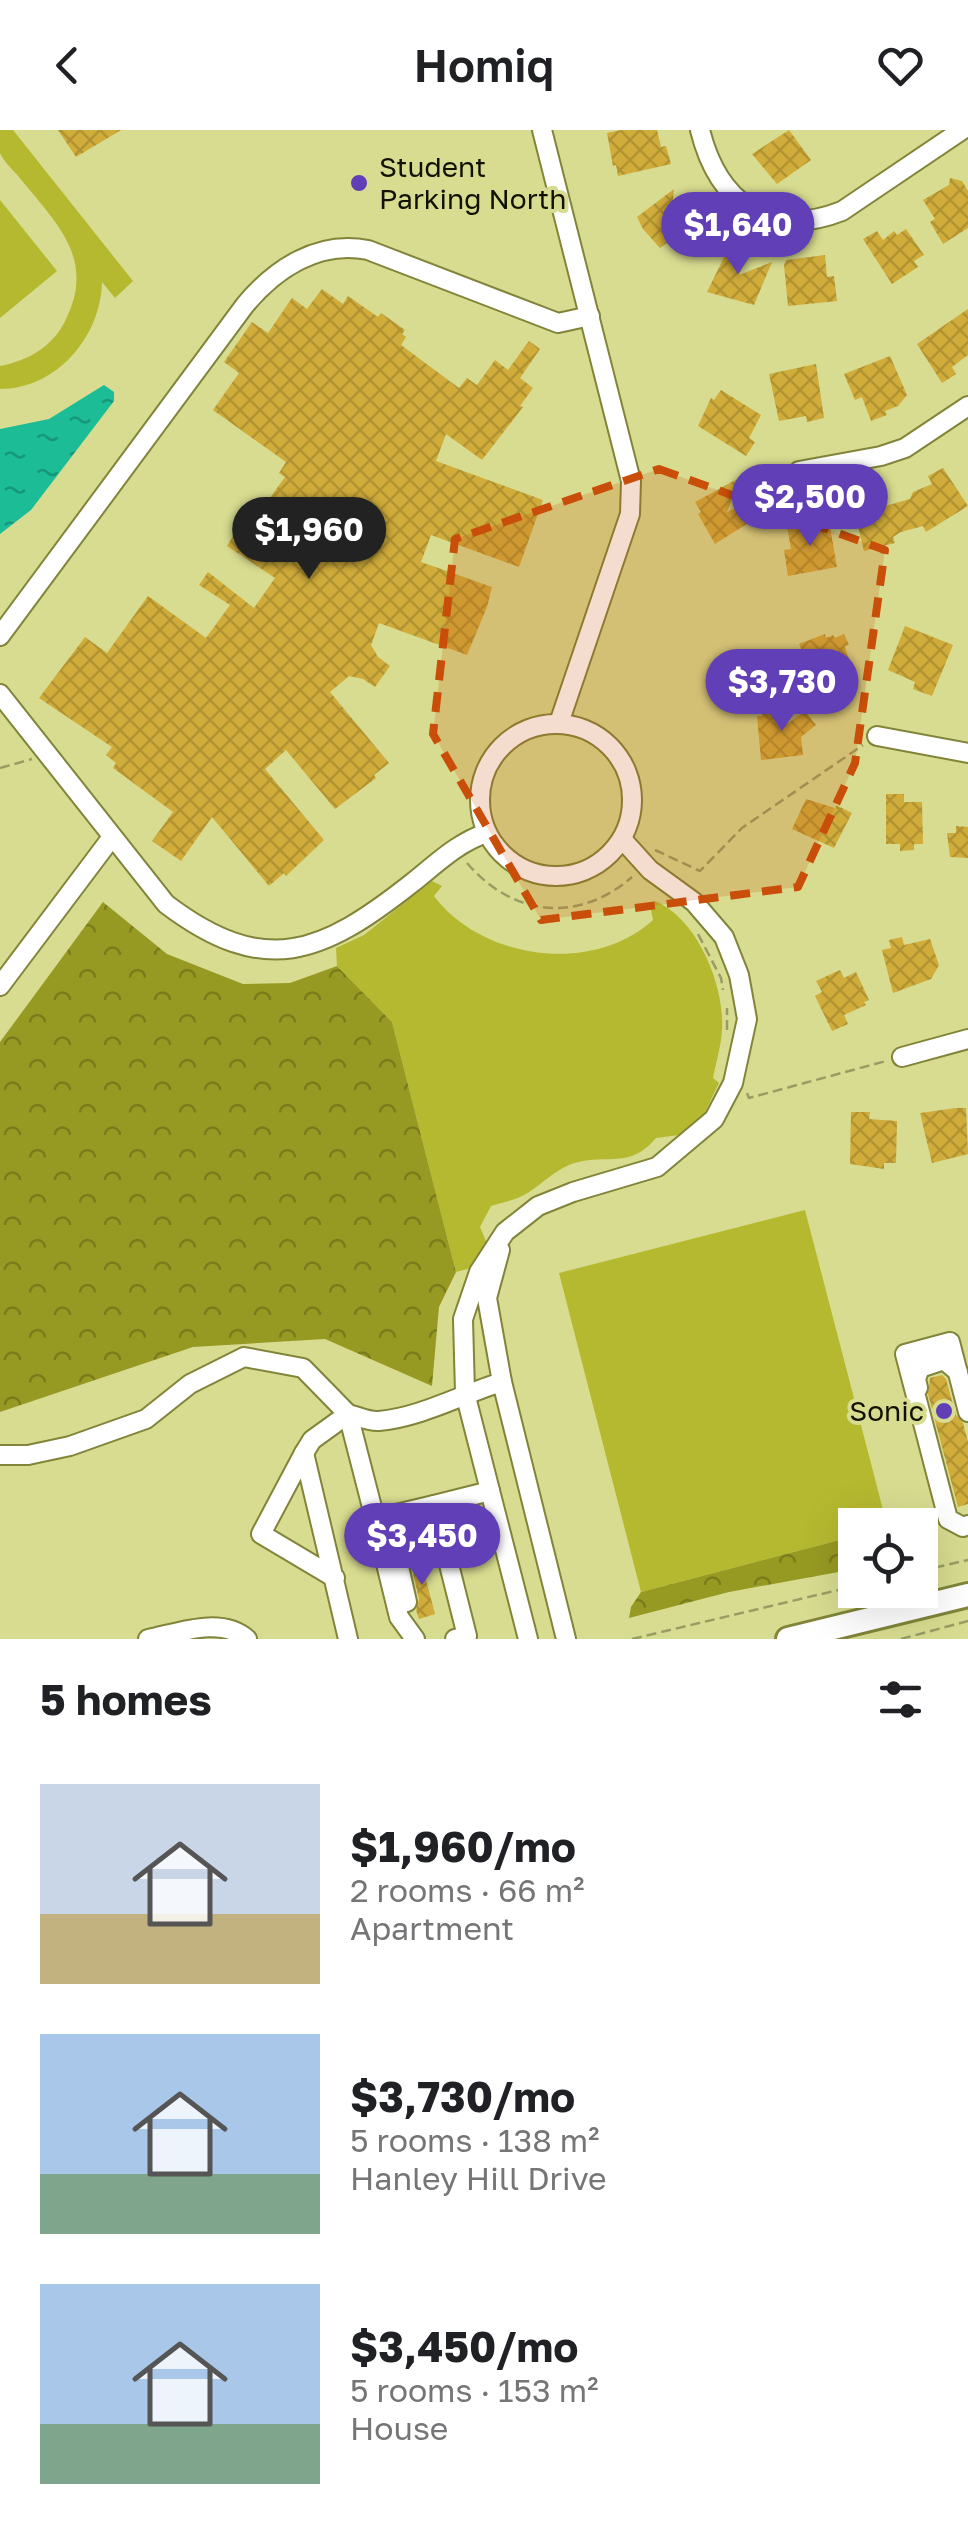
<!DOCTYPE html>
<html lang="en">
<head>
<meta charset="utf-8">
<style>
  :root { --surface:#fff; --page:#f2f2f2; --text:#202124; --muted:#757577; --accent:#613fb7 }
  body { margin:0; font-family:"Golos Text",sans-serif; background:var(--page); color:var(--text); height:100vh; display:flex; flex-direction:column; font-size:38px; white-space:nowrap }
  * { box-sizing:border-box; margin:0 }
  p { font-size:32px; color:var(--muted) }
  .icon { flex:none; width:55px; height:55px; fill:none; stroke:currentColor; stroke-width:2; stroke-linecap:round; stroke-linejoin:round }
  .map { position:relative; height:1509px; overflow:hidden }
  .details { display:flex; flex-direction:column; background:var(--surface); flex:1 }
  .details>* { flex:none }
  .controls { position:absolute; left:838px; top:1378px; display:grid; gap:20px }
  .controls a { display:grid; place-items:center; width:100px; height:100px; border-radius:0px; background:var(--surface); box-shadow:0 10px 40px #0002; font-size:50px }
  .price { position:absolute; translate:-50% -85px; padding:0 22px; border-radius:35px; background:var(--accent); color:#fff; font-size:32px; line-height:65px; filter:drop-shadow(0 2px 5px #0008) }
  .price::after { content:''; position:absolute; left:50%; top:60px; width:30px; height:22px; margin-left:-15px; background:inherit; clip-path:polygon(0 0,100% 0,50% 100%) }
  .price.on { background:#222; color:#fff }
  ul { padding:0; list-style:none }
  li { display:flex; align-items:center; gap:30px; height:250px; padding:0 40px }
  li span { display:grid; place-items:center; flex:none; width:280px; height:200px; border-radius:0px; color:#555 }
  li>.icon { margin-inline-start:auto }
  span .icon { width:120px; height:120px; fill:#fffc; stroke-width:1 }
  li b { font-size:42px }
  h2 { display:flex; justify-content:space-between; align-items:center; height:120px; padding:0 40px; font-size:42px }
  header { display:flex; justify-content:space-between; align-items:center; height:130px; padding:0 40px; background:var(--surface); font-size:45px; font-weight:600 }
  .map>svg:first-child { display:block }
  .green { fill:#b5b930 }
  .forest { fill:url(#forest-crowns) }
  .water { fill:url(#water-ripples) }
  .building { fill:url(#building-cross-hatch) }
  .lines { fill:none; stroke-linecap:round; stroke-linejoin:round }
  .minor-casing { stroke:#818439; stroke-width:22 }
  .major-casing { stroke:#818439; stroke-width:28 }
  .path { stroke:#9a9d63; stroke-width:2.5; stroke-dasharray:10 5; stroke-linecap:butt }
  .minor { stroke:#fff; stroke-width:18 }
  .major { stroke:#fff; stroke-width:22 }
  .marked { fill:#c84e0a; fill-opacity:0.2; stroke:#c84e0a; stroke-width:8; stroke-dasharray:20 12; stroke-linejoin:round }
  .poi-dot { fill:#613fb7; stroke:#d8dc90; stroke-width:4 }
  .labels { text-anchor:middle; stroke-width:8; stroke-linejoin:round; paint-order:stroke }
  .poi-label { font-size:28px; fill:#110; stroke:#d8dc90; text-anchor:start }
</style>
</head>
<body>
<header><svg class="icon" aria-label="back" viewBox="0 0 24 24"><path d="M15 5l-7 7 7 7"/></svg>Homiq<svg class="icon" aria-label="heart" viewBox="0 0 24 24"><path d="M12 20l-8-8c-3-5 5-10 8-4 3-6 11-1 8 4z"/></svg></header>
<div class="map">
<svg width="968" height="1509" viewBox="0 0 968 1509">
  <defs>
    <pattern id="forest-crowns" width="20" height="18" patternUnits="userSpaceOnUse" patternTransform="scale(2.5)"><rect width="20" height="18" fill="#979a22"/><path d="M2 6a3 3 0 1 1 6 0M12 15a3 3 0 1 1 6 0" fill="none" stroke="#7a7c1b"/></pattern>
    <pattern id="water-ripples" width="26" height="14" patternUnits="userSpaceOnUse" patternTransform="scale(2.5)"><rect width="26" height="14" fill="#1cbc97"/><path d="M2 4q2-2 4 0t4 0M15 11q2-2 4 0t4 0" fill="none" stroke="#179779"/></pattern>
    <pattern id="building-cross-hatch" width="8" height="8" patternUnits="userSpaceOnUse" patternTransform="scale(2.5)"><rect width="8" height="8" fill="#d0ac3a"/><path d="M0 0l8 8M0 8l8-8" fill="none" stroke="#b29331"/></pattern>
  </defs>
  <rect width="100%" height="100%" fill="#d8dc90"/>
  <g class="green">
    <path d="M0,0H13L133,151L115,168L102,152C101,206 57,259 0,259V236C28,231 54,216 66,189C96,128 56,93 19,47C14,41 3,31 0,23C0,17 0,6 0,0Z"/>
    <path d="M0,70L57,141L0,188Z"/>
    <path d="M432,751L442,756L434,766C482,830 593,845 653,790L650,775L655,771C698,789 725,856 722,901C721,916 716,933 713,948L719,953L703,986L687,1004L656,1008C627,1042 605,1021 569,1035C553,1042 543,1053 529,1062C518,1070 504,1072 491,1076L480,1097L488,1116L475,1137L456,1142L392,892L337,836L336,818L364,805Z"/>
    <path d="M805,1080L887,1395H855V1406L641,1462L559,1143Z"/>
  </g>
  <g class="forest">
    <path d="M103,772L167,824L243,854L290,853L337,836L392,892L456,1142L439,1177L432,1256L325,1209L193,1217L0,1282V912Z"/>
    <path d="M855,1406V1439L729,1462L629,1488L631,1477L641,1462Z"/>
  </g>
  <path class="water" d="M104,255L114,262V271L31,380L0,404V299L49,289Z"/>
  <g class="building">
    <path d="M58,0H121L76,27Z"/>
    <path d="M621,0H657L661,17L666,16L671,34L618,46L616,35L613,36L607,3Z"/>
    <path d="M789,0L811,30L777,54L752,24Z"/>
    <path d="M950,48L962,51L968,61V98L943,114L930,92L935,89L923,70L949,55Z"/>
    <path d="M674,59L671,92L693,76L703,90L671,115L668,112L660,118L643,99L637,87Z"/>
    <path d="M906,99L924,125L914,131L918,137L892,154L863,109L877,101L883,110L894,101L897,105Z"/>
    <path d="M732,111L750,119L739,145L772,132L754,175L707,162Z"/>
    <path d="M825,125L827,147L834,146L837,171L788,176L784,135L786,130Z"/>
    <path d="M322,159L343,174L348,166L378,187L381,183L405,200L402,204L406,207L401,215L459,258L467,248L477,255L495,230L508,240L529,211L540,219L520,248L533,258L520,276L523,277L482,330L446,304L436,331L543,370L519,437L431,405L421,432L492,457L487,477L467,525L379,493L371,515L378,527L390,536L375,557L363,549L349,546L330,562L389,633L374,645L376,648L335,679L286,620L265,639L324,710L286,746L284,743L269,756L212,687L181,731L152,711L173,682L113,638L116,633L106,625L112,617L39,568L85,507L107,523L148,466L206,508L230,475L199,455L208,442L254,478L275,448L227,416L235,403L265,424L287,393L264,376L285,347L279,343L286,332L213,280L239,243L224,232L252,192L268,203L292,168L307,179Z"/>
    <path d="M968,179V225L952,237L956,244L942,253L917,214Z"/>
    <path d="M890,226L907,265L898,276L885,281L887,285L871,291L862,267L855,270L844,244Z"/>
    <path d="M816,234L824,288L807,292L806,286L779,291L769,244Z"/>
    <path d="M721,260L761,285L749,308L755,312L746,326L698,296L711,268L714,270Z"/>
    <path d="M943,338L968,376L926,402L923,396L901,402L893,407L895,413L864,421L851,369L867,365L870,376L884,372L885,376L910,369L913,362L932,354L928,346Z"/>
    <path d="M741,347L727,382L752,370L761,385L715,414L698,384L701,382L695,372Z"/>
    <path d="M827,393V398L830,397L837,437L788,446L784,420L791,419L787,396Z"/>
    <path d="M905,496L953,515L932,566L913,559L915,552L888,540Z"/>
    <path d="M825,504L826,508L833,505L835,508L844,504L849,515L845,516L847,524L857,547L841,554L836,543L816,552L799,514Z"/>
    <path d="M786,578L787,594L805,581L816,595L801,607L803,625L761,630L757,586H762L761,580Z"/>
    <path d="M886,664H904V672H922L923,714H914V720L900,721V714H886Z"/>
    <path d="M806,669L835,678L836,675L852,683L834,718L792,699Z"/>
    <path d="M956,696L968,697V728L950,727L947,703H956Z"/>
    <path d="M902,807L904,815L930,809L939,835L931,849L893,863L882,820L891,818L889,810Z"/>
    <path d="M840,840L844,848L856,842L869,870L864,872L866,875L844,885L848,894L832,901L815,866L822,862L816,851Z"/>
    <path d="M956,978H966L968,1024L932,1033L920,983Z"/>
    <path d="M851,982H870L869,989L897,991L896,1033H884V1039L850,1034Z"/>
    <path d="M942,1245L946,1249L956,1285L963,1293L968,1312V1374L958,1377L928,1264L930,1248Z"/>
    <path d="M419,1423L435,1484L419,1489L416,1480L419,1469L409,1426Z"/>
  </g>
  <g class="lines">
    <g class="minor-casing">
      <g id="minor">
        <path d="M542,0L631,351L630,384L559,593"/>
        <path d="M700,0C718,72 768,110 842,81L962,0"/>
        <path d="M799,341L881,326L905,318L968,276"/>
        <path d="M0,506L245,175C275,139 318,110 368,120L558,193L590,186"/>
        <path d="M0,564L166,774C265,849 322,824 412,753C436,734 458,712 487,703"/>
        <circle cx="556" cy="670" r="76"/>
        <path d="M877,606L968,623"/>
        <path d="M0,856L112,707"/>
        <path d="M902,927L968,909"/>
        <path d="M500,1120L487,1168L502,1252L566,1509"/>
        <path d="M918,1258L916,1249L920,1238L944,1230L958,1242"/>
        <path d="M968,1282L950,1212L905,1224L948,1389L963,1397L968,1395"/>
        <path d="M0,1325H28L70,1316L146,1289L190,1254L244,1227L303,1238L348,1284L312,1310L304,1323"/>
        <path d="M434,1375L490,1361"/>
        <path d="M375,1389L348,1284C357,1286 369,1292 379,1291C422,1287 462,1264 502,1252"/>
        <path d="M335,1448L261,1404L304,1323L348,1509"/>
        <path d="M407,1472L393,1410L394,1396L406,1389L419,1388L428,1397L433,1418"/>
        <path d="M148,1509C178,1503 221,1486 247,1509"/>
        <path d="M415,1509L399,1487L375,1389L434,1375L467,1506L455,1509"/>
        <path d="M528,1509L465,1263L463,1189L479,1142L505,1102L538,1076L573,1062L657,1037L714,989L733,953L747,889L739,845L724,807L694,772L650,740L622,709"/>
      </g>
    </g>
    <g class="major-casing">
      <path id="major" d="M788,1509L968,1465"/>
    </g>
    <g class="path">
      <path d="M0,638L32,629"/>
      <path d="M655,720L700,741L742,698L863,615"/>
      <path d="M467,733C512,786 578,794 632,747"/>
      <path d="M698,804L721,848L723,860"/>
      <path d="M727,900V878"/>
      <path d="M747,963L749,968L886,931"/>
      <path d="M920,1441L968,1430"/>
      <path d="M632,1509L855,1456"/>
      <path d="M901,1509L968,1491"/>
    </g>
    <use href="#minor" class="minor"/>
    <use href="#major" class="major"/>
  </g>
  <path class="marked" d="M659,339L885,420L855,633L798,757L541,790L433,604L455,409Z"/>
  <g class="poi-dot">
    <circle cx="359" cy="53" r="10"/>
    <circle cx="944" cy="1281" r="10"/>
  </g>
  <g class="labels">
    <g class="poi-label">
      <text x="379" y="47">Student<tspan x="379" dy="32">Parking North</tspan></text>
      <text x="924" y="1291" text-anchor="end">Sonic</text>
    </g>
  </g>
</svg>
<div class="controls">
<a><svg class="icon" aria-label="locate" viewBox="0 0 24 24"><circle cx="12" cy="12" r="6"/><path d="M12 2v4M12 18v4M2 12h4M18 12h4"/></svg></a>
</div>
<b class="price" style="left:738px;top:147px">$1,640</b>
<b class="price" style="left:810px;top:419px">$2,500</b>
<b class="price on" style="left:309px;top:452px">$1,960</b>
<b class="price" style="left:782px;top:604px">$3,730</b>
<b class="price" style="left:422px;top:1458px">$3,450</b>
</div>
<section class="details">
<h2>5 homes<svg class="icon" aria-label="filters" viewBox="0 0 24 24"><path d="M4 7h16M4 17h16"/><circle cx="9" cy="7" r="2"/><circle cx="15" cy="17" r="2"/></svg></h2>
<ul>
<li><span style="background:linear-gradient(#c9d6e8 65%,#c2b280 0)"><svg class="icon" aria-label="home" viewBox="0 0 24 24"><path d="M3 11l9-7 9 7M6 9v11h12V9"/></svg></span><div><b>$1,960/mo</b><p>2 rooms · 66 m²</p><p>Apartment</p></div></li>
<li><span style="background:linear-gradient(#a9c7e8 70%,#7fa58c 0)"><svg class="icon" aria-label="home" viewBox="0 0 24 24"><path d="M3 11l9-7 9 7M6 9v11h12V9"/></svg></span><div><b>$3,730/mo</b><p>5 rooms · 138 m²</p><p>Hanley Hill Drive</p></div></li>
<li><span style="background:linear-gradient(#a9c7e8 70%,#7fa58c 0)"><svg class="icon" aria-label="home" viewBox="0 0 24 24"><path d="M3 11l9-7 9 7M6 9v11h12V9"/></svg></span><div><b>$3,450/mo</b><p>5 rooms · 153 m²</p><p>House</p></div></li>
</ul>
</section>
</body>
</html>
